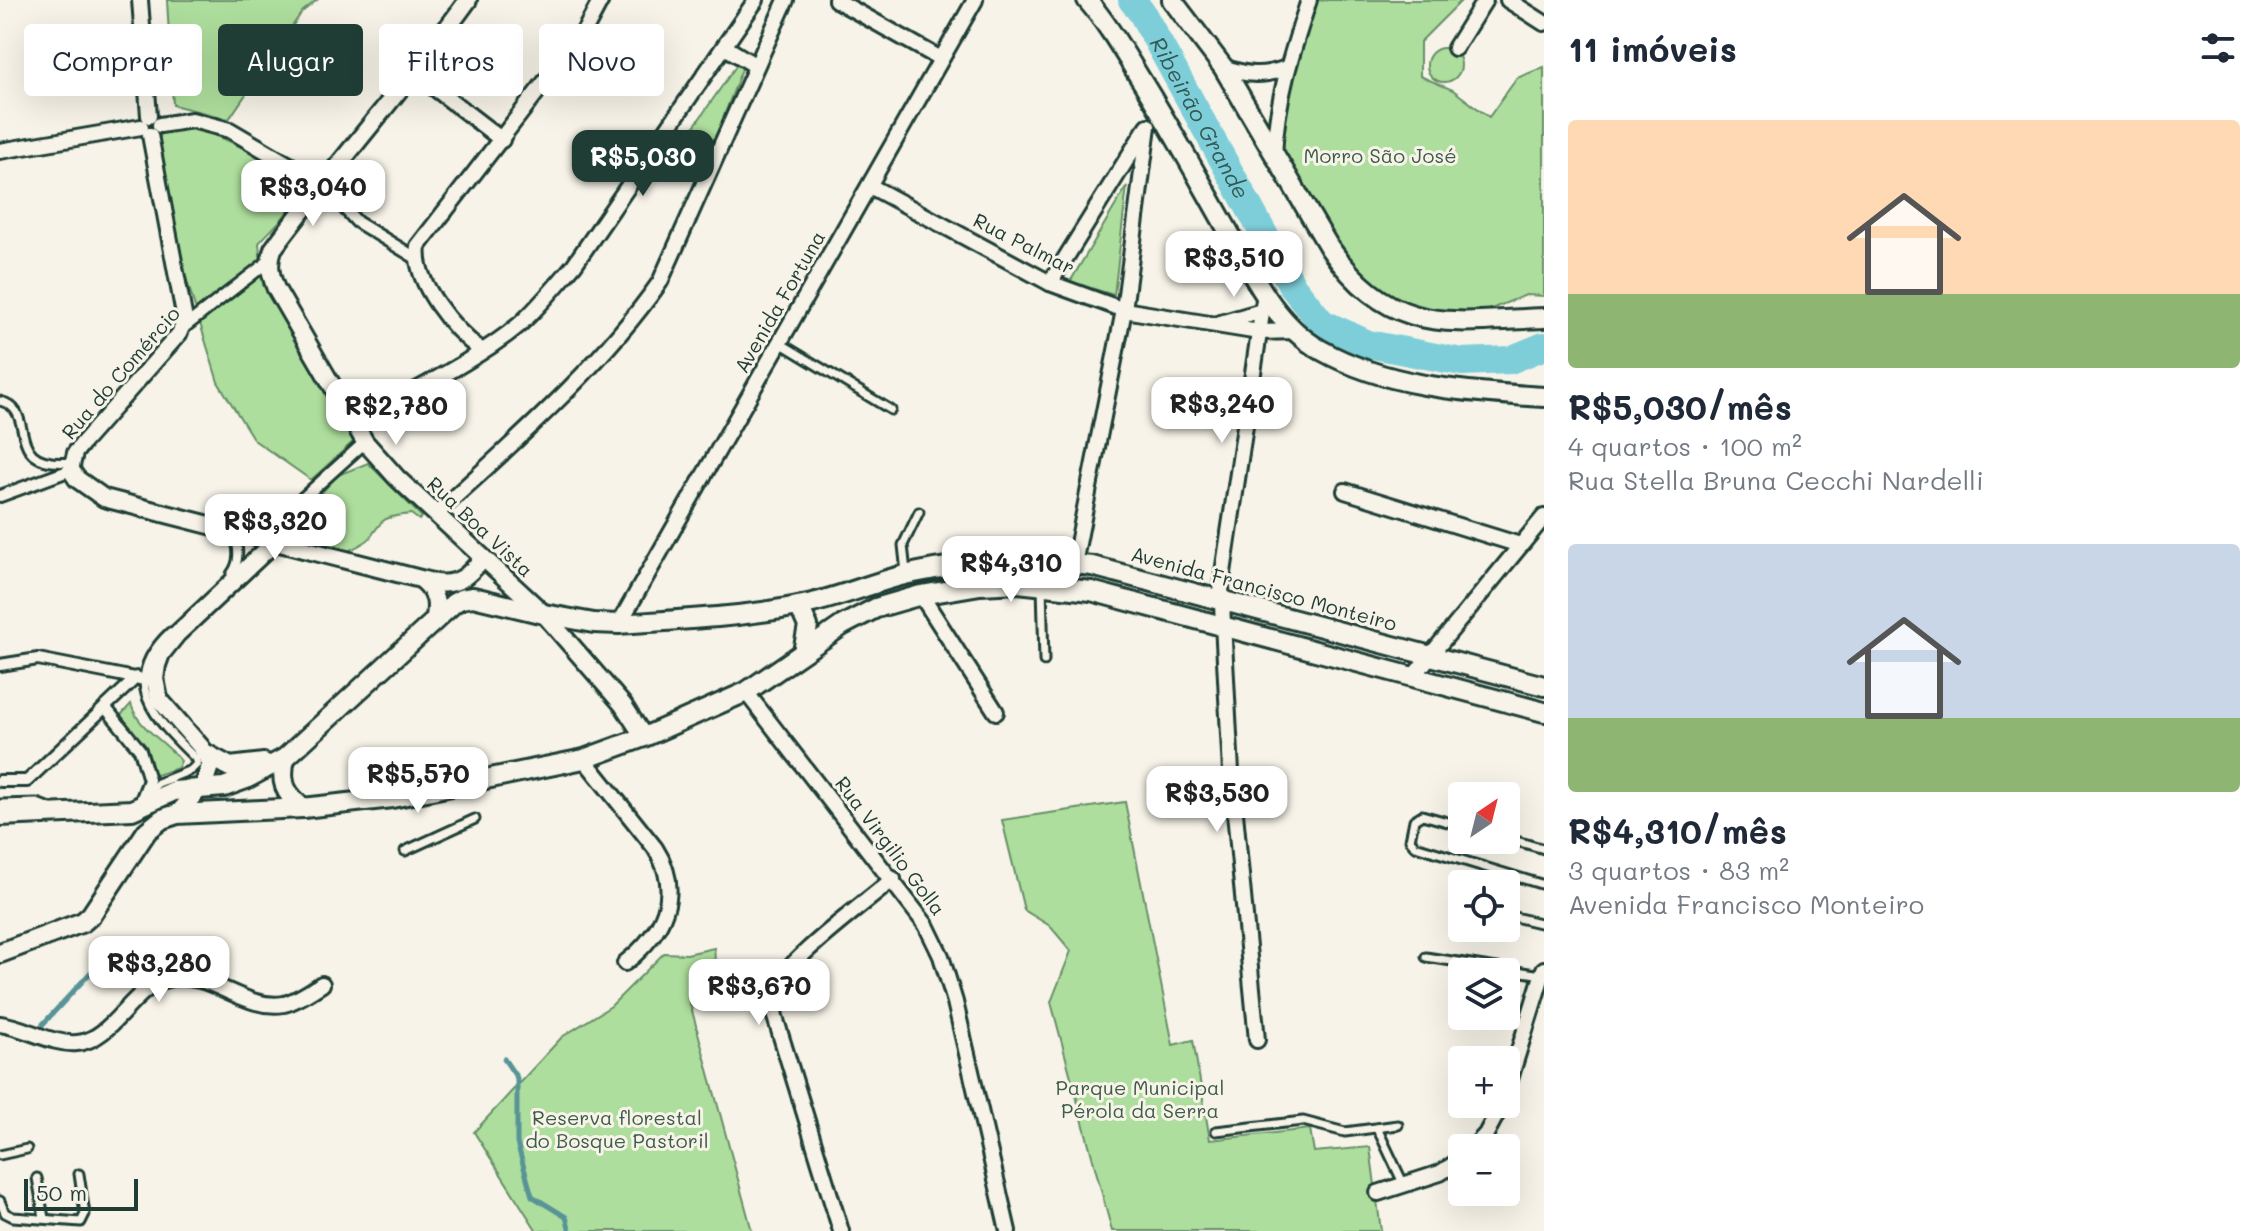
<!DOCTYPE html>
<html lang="pt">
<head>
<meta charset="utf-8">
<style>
  :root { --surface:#fff; --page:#f2f2f3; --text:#1f2937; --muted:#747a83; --accent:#1f3d34 }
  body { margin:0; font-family:Mali,sans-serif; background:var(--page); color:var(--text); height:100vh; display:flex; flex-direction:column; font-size:30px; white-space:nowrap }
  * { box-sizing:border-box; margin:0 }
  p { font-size:26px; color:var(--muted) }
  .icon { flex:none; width:44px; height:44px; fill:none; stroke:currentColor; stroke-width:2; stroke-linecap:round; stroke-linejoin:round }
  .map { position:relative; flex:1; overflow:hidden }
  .panel { display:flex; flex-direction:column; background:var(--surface); width:720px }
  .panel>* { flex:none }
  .top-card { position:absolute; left:24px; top:24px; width:760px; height:72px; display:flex; gap:16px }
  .needle { width:52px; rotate:35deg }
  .tools { position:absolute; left:1448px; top:782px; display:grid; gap:16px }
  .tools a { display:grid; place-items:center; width:72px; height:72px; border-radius:8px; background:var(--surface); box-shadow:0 8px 32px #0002; font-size:40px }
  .scale { position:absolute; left:24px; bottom:20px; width:114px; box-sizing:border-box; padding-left:8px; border:4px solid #1f3d34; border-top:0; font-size:22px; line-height:28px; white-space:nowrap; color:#1f3d34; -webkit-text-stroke:6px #f7f3e8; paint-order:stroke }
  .price { position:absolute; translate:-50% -68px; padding:0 18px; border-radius:16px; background:#fff; color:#222; font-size:26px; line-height:52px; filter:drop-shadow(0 2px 4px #0008) }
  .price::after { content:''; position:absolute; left:50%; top:48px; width:24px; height:18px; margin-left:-12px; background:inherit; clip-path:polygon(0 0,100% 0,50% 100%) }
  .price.on { background:var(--accent); color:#fff }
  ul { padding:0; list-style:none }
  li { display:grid; align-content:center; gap:16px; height:424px; padding:0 24px }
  li span { display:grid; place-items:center; height:248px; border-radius:8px; color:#555 }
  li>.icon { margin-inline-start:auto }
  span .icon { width:144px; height:144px; fill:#fffc; stroke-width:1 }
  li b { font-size:34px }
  h2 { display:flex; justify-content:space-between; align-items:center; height:96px; padding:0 24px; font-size:34px }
  .chip { padding:0 28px; border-radius:8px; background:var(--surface); box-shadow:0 8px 32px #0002; font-size:28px; line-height:72px }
  .chip.on { background:var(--accent); color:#fff }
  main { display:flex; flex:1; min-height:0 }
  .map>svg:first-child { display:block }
  .green { fill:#aede9d; stroke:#668e68; stroke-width:2 }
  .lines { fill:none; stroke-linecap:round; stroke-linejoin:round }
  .stream { stroke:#589497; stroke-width:5 }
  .river { stroke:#7eced9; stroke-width:28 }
  .service-casing { stroke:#1f3d34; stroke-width:13 }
  .pedestrian-casing { stroke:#1f3d34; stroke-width:16 }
  .minor-casing { stroke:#1f3d34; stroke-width:20 }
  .tertiary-casing { stroke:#1f3d34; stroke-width:22 }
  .secondary-casing { stroke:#1f3d34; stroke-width:24 }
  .service { stroke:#f7f3e8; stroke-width:7 }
  .pedestrian { stroke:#f7f3e8; stroke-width:10 }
  .minor { stroke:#f7f3e8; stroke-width:14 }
  .tertiary { stroke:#f7f3e8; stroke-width:16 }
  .secondary { stroke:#f7f3e8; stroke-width:18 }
  .labels { text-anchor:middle; stroke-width:6; stroke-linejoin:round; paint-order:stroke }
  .park-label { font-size:20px; fill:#3c5d49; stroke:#f7f3e8 }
  .street-label { font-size:20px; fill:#1f3d34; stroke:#f7f3e8 }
  .water-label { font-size:22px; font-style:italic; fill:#325a55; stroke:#f7f3e8 }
</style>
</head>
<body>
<main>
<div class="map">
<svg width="1544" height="1231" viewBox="0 0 1544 1231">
  <rect width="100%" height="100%" fill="#f7f3e8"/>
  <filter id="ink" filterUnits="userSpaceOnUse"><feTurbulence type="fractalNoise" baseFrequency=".0125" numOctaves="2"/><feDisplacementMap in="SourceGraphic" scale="16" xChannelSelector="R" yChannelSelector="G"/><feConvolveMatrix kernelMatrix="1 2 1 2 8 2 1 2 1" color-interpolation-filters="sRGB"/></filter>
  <g filter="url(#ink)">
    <g class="green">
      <path d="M167,0H317L302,12L229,119L173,105Z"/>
      <path d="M1311,0H1462L1420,42V76L1453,90L1489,117L1517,78L1544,67V296L1526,295L1486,311L1449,314L1407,307L1364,285L1281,163L1278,135Z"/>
      <circle cx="1444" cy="65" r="17"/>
      <path d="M738,63L743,66L701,176L673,157Z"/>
      <path d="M175,125L196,126L278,164C318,193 283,216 259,243L263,285L355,440L311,480L254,440L218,382L176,245L155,149L162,132Z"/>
      <path d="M1127,186L1114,295L1070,282Z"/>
      <path d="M368,463L422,517L419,520L411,514C385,517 384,516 370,538C366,543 354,548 348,551L284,533L338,475Z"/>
      <path d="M131,704C138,729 166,741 181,761L178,768L153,776L141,743L120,716Z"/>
      <path d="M1125,802L1173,1045L1193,1040L1210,1140L1310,1129L1314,1152L1370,1147L1381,1231H1112L1051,1002L1071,951L1050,926L1024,910L1002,820Z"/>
      <path d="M714,948C718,975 705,979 688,996L752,1231H537L474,1132L562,1037L611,1006L664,953L687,954Z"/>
    </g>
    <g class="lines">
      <g class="stream">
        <path d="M43,1024L92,971L122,956"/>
        <path d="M504,1059L517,1078V1143L532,1196L566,1217L570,1231"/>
      </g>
      <path class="river" id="s1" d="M1132,0L1142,13L1293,287L1322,323L1368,344L1462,362L1510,360L1544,346"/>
      <g class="service-casing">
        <g id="service">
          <path d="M780,343L891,410"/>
          <path d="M0,401C40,410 0,469 72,462"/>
          <path d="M906,572L903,545L919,512"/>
          <path d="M231,574C241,561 239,547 233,533"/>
          <path d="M1042,586L1044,661"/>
          <path d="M143,797L158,783L191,770L197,764L195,758C155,719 117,682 170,632"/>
          <path d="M0,804L37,803L50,808"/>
          <path d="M1462,826L1422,815L1414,820L1410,840L1415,846L1544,885"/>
          <path d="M1506,838L1544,849"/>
          <path d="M405,851L475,819"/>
          <path d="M1461,904H1462"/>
          <path d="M1506,915L1544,924"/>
          <path d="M1426,957L1542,975"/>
          <path d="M1377,1128L1404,1185"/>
          <path d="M1216,1131L1303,1121L1345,1132L1398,1125"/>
          <path d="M0,1155L27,1149"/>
          <path d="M37,1178L44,1218"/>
          <path d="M0,1201L5,1213L13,1217L81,1222L85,1214L79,1174"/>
        </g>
      </g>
      <g class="pedestrian-casing">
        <g id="pedestrian">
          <path d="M322,184L357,222L416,258"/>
          <path d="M183,328L269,261"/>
          <path d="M0,496L71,470"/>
          <path d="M260,537L365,442"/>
          <path d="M0,665L38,659L145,680"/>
          <path d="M105,707L140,750L149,780L142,798"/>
          <path d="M0,781H27L137,677"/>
        </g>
      </g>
      <g class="minor-casing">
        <g id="minor">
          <path d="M140,0L149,116"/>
          <path d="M836,0L941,59"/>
          <path d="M1508,0L1544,23"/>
          <path d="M725,47L756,66"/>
          <path d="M1455,48L1485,0"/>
          <path d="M1223,67C1245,75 1263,77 1286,68"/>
          <path d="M415,73L502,140"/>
          <path d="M160,125L192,120L230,130L322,184"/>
          <path d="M0,151L141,127"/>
          <path d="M1274,156C1276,101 1292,52 1309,0"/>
          <path d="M870,186L1050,283L1124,310L1259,332L1295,331"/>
          <path d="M1050,283L1145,130"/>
          <path d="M1220,323L1262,311"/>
          <path d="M482,351C454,330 413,283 418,246L585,30L601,0"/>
          <path d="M354,425C406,394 473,363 519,325C539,307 556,286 574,265L756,0"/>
          <path d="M71,470L75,453L82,444L179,334L185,320L150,135"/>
          <path d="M1345,491L1520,545"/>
          <path d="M436,514C514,442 598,370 660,282L786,0"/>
          <path d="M1074,564L1124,310L1148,126"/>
          <path d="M921,595L996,712"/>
          <path d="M619,624L975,0"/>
          <path d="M1412,678L1544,517"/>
          <path d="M746,692L926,925L941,956L955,1002L1008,1231"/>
          <path d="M584,759L655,848C684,893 663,933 625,963"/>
          <path d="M0,1024C25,1027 52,1045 77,1043C114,1040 133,984 171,978C211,971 245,1011 284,1004C297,1001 311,991 322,984"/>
          <path d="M1257,1040L1231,772L1221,586L1265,293"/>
          <path d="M1506,1092L1544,969"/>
          <path d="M1473,1148L1486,1134L1502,1104"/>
          <path d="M1378,1193L1440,1173L1462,1159"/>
          <path d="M841,1231L775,1017C774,1008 770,1000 773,992C781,964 868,901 893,879"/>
        </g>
      </g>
      <g class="tertiary-casing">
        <g id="tertiary">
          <path d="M468,0C406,86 336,164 273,249C268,264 270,274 276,289L365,442L397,478L544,614L623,705L644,737"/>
          <path d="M71,470L77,479L104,498L436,583C459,586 469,575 483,558"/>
          <path d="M422,580C437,593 438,604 434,622"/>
          <path d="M177,814L204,784L211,763L201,747L159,699L155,679L157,665L161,654L177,634L276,541"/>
        </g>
      </g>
      <g class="secondary-casing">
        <g id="secondary">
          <path d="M1087,0C1107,23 1122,49 1138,75C1169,124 1197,176 1226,227C1251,271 1274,324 1321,350C1388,388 1469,392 1544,397"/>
          <path d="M1172,0L1223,67L1329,247C1392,337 1448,322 1544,318"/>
          <path d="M799,606L808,626L803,652"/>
          <path d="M206,754L230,767L264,763"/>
          <path d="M285,758C280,782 284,793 303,808"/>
          <path d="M0,816L132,810L174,791L224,787L246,779L285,758L454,603L461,599L473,597L544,614L594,623L619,624C678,620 746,617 803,605C839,598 873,582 909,574C970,560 1030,558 1092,566L1544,686"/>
          <path d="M0,953L83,922L91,915L147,831L162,819L177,814L303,808L392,798L584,759L644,737L746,692L843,625L876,608L921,595L980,585L1018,583L1091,591L1544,712"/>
        </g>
      </g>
      <use href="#service" class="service"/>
      <use href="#pedestrian" class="pedestrian"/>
      <use href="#minor" class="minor"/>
      <use href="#tertiary" class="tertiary"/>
      <use href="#secondary" class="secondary"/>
    </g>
  </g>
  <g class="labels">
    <g class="park-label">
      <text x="1380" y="163">Morro São José</text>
      <text x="1140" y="1095">Parque Municipal<tspan x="1140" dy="23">Pérola da Serra</tspan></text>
      <text x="617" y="1125">Reserva florestal<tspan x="617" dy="23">do Bosque Pastoril</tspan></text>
    </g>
    <g class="street-label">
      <text transform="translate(1024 244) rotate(27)" y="7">Rua Palmar</text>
      <text transform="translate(780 302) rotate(-60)" y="7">Avenida Fortuna</text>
      <text transform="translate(121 373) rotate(-49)" y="7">Rua do Comércio</text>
      <text transform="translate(480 527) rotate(43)" y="7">Rua Boa Vista</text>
      <text transform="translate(1264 589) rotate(15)" y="7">Avenida Francisco Monteiro</text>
      <text transform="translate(890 846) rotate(53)" y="7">Rua Virgilio Golla</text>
    </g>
    <g class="water-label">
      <text dy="8" stroke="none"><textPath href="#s1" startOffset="136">Ribeirão Grande</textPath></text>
    </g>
  </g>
</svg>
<div class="tools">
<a><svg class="needle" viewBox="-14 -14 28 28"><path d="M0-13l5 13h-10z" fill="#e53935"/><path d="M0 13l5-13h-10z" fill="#747a83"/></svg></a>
<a><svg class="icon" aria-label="locate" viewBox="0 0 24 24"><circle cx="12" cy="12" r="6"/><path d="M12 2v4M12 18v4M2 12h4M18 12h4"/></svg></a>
<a><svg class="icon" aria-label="layers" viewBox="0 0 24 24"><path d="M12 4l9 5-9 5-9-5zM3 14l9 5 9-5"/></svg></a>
<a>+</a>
<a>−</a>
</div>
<div class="scale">50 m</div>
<b class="price on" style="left:643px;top:198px">R$5,030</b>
<b class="price" style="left:313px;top:228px">R$3,040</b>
<b class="price" style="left:1234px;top:299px">R$3,510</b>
<b class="price" style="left:1222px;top:445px">R$3,240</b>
<b class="price" style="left:396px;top:447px">R$2,780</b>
<b class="price" style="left:275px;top:562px">R$3,320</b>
<b class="price" style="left:1011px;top:604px">R$4,310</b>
<b class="price" style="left:418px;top:815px">R$5,570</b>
<b class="price" style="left:1217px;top:834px">R$3,530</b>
<b class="price" style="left:159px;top:1004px">R$3,280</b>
<b class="price" style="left:759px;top:1027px">R$3,670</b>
<div class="top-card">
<a class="chip">Comprar</a>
<a class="chip on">Alugar</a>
<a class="chip">Filtros</a>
<a class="chip">Novo</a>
</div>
</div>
<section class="panel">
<h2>11 imóveis<svg class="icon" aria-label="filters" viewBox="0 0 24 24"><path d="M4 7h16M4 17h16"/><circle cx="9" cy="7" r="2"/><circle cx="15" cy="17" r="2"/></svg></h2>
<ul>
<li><span style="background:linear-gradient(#ffd9b3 70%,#8fb573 0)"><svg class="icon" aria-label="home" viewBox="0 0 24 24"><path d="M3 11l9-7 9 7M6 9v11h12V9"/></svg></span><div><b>R$5,030/mês</b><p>4 quartos · 100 m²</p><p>Rua Stella Bruna Cecchi Nardelli</p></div></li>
<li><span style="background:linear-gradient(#c9d6e8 70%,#8fb573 0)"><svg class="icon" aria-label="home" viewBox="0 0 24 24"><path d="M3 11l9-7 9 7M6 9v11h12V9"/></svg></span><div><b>R$4,310/mês</b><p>3 quartos · 83 m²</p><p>Avenida Francisco Monteiro</p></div></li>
</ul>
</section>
</main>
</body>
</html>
